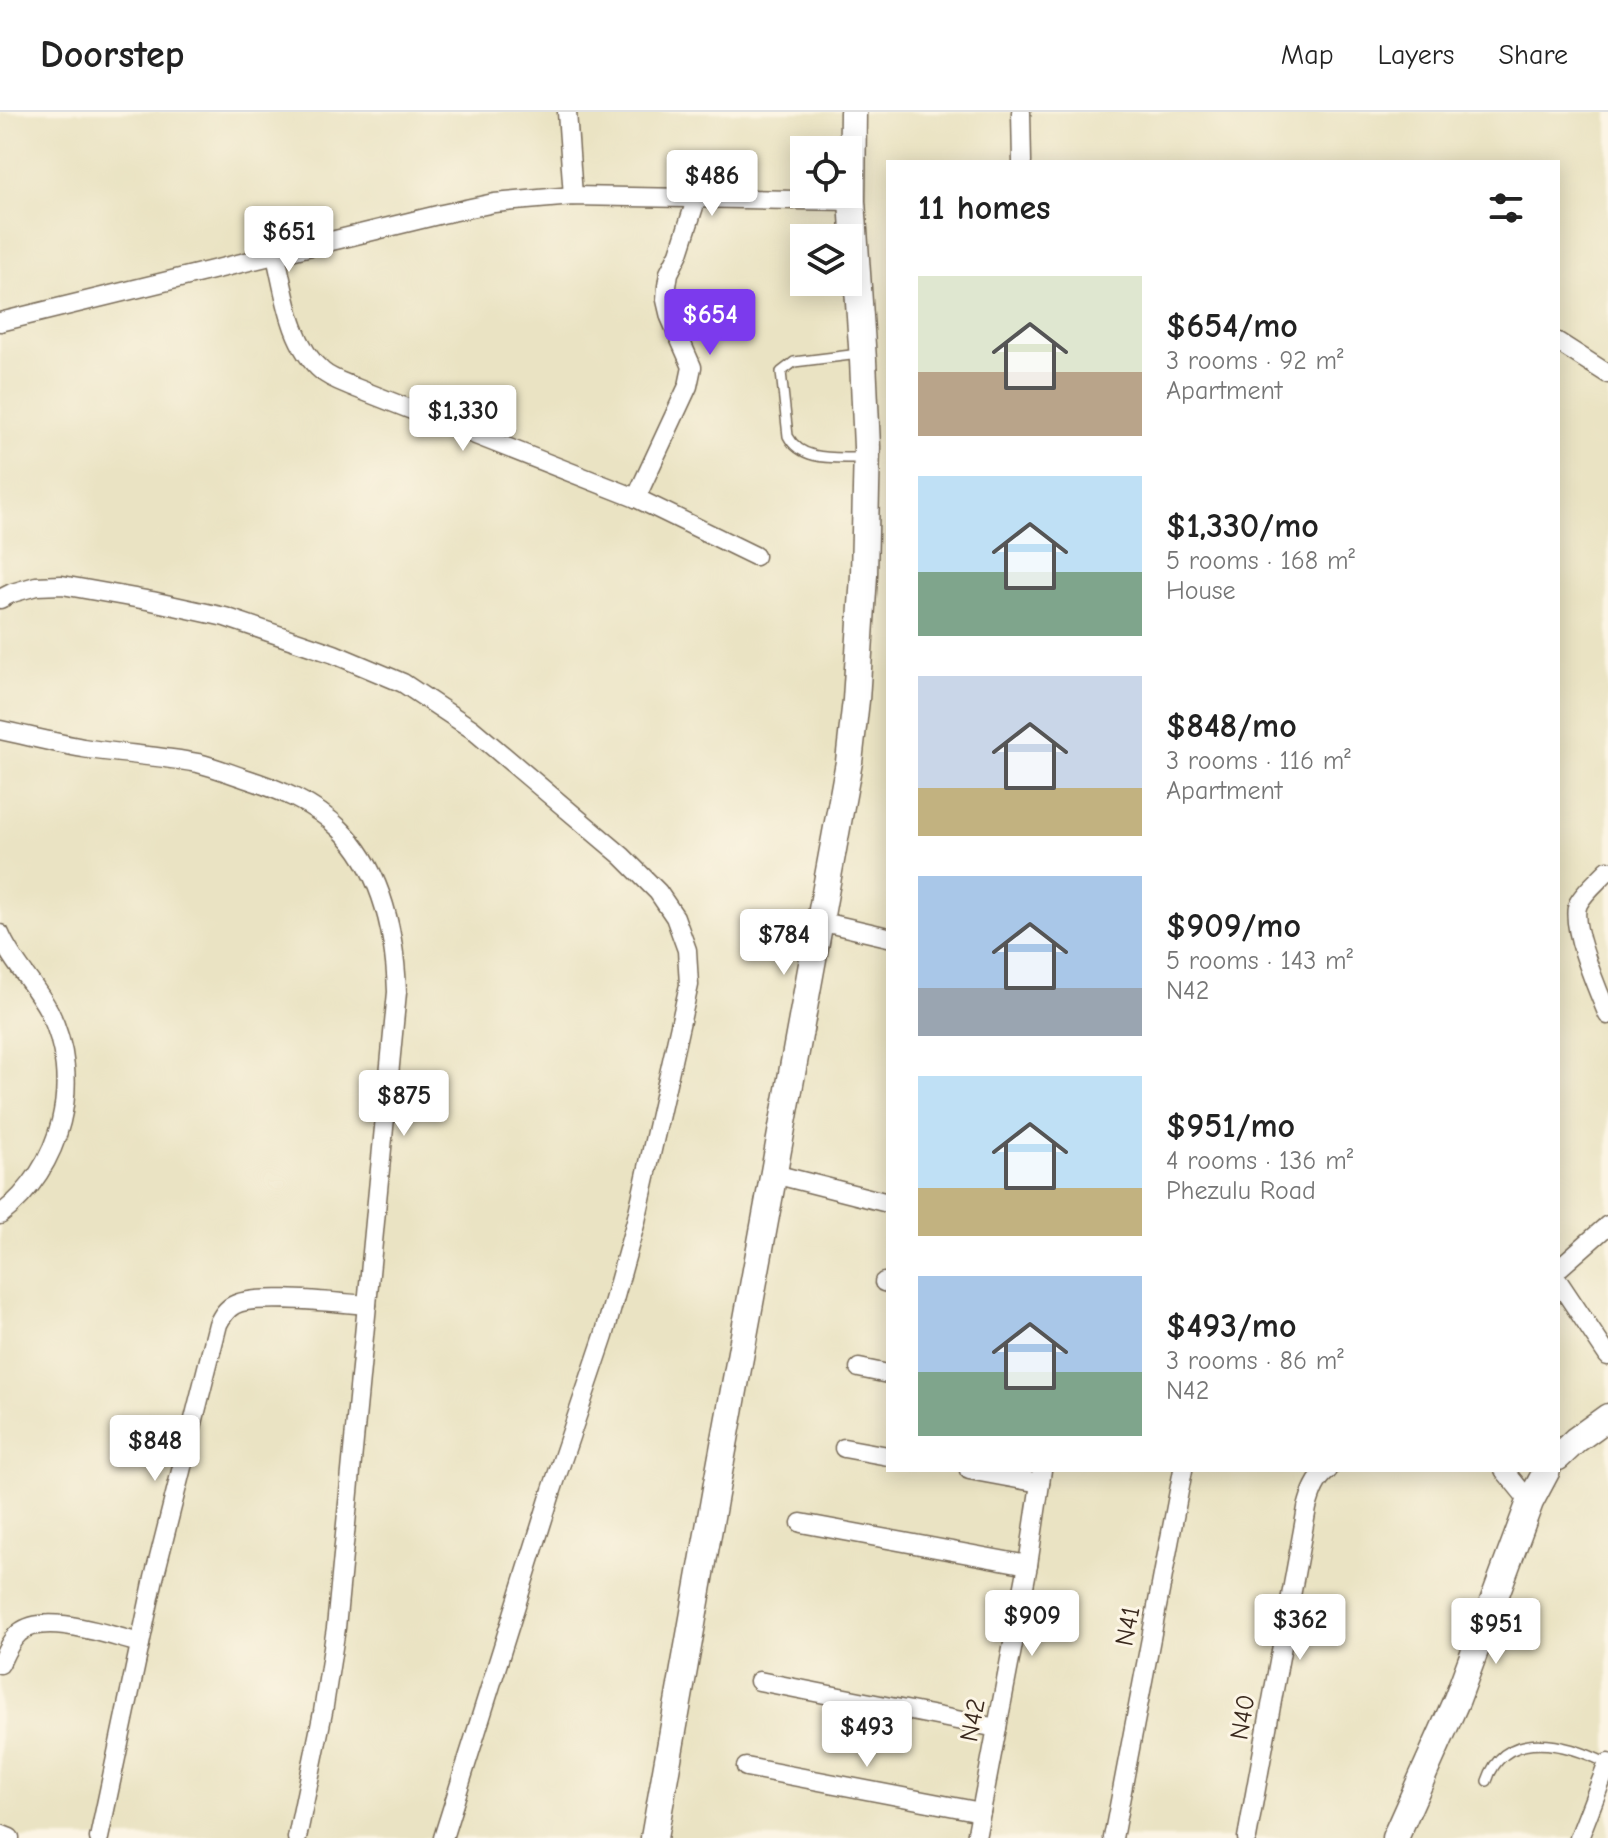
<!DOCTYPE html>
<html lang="en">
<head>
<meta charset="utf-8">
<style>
  :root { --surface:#fff; --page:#f2f2f2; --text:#222; --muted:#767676; --line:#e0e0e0; --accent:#7c3aed }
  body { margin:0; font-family:"Comic Neue",sans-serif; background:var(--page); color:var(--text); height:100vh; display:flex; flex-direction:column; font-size:30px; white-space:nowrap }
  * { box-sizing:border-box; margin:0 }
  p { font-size:26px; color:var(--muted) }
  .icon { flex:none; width:44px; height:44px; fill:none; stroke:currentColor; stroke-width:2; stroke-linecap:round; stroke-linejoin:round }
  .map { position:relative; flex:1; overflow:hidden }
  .drawer { position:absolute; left:886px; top:48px; width:674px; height:1312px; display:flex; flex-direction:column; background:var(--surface); border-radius:0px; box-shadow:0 4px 20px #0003 }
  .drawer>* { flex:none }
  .fabs { position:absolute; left:790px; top:24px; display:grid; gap:16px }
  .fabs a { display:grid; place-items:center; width:72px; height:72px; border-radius:0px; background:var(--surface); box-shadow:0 4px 20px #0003; font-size:40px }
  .price { position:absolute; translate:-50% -68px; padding:0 18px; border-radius:8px; background:#fff; color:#222; font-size:26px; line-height:52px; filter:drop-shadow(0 2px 4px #0008) }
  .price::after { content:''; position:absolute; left:50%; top:48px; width:24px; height:18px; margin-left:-12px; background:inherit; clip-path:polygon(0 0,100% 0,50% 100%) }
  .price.current { background:var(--accent); color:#fff }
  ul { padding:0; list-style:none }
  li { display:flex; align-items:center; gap:24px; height:200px; padding:0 32px }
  li span { display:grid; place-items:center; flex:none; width:224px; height:160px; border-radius:0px; color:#555 }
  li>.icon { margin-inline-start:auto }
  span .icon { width:96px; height:96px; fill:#fffc; stroke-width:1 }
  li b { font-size:34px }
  h2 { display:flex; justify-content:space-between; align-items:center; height:96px; padding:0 32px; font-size:34px }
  header { display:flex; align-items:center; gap:48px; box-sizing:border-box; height:112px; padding:0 40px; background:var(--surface); border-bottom:2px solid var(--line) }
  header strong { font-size:38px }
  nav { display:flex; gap:44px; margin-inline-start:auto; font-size:28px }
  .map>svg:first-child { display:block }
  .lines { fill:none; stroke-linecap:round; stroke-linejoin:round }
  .lane-casing { stroke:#786b58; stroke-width:12 }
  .street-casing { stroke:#786b58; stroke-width:21 }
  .secondary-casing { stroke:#786b58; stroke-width:29 }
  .lane { stroke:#fff; stroke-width:9 }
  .street { stroke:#fff; stroke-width:18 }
  .secondary { stroke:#fff; stroke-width:26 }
  .labels { text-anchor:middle; stroke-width:6; stroke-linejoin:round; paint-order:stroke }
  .street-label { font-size:26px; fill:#3b2a1e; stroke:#fcf5e5 }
</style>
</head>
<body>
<header>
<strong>Doorstep</strong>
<nav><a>Map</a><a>Layers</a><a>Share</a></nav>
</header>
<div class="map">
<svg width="1608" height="1726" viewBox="0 0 1608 1726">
  <rect width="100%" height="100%" fill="#fcf5e5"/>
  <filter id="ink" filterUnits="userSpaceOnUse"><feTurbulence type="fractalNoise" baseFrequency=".0125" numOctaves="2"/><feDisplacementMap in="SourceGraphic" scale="16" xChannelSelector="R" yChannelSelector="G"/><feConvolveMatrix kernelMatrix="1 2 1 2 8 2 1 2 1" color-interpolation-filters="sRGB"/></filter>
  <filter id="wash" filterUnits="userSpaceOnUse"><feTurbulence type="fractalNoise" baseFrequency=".006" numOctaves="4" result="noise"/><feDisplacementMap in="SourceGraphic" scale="32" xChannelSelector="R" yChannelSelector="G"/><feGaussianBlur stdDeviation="1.8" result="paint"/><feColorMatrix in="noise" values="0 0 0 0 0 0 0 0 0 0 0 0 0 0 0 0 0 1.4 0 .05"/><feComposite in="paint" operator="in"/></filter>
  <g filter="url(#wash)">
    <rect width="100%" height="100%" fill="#eae3c3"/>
  </g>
  <g filter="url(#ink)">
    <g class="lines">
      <g class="lane-casing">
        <g id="lane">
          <path d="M859,242L794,250L781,260L788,324C802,351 838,345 863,346"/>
          <path d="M1487,1669C1505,1614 1569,1632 1608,1652"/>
        </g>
      </g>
      <g class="street-casing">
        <g id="street">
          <path d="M567,0L573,84"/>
          <path d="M1021,0L1022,50"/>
          <path d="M276,144C285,182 290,232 322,259C331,267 345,271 356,276L636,386L755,444"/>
          <path d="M0,210L442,102L494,91L573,84L852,89"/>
          <path d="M1558,230L1608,262"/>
          <path d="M636,386L688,274L692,255L670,205L666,188L667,174L669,161L679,141L697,85"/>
          <path d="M0,487L12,481L36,474L62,473L152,489L225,505L334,542L403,571L472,617L622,744L658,780L675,805L687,838L689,873L636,1109L604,1224L552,1378L443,1726"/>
          <path d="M0,618C28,624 56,631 83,636C121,642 160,644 198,651C214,655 229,661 244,666C278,677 314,691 340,717C383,759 395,822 397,880L336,1516L323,1600L297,1726"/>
          <path d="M1608,758C1599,768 1584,780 1578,792C1569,813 1599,881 1608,903"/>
          <path d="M819,809L888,825"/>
          <path d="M0,822C12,851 35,872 49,899C84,969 62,1056 0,1103"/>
          <path d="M774,1062L888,1091"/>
          <path d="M1558,1157L1608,1113"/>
          <path d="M1558,1169L1608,1244"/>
          <path d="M884,1170L888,1171"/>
          <path d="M859,1256L888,1262"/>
          <path d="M844,1336L888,1344"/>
          <path d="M969,1358L1040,1371"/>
          <path d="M1504,1358L1530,1390"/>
          <path d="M801,1411L1028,1453"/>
          <path d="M0,1552C5,1541 10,1529 19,1521C45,1499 110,1524 140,1531"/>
          <path d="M759,1569L997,1616"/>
          <path d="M746,1655L981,1700"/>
          <path d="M0,1722L10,1726"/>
          <path d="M99,1726L154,1466L218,1212C222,1204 226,1197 234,1193C255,1181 339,1191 367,1193"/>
          <path d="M976,1726L1028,1453L1042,1358"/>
          <path d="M1113,1726L1183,1358"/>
          <path d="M1247,1726L1307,1396C1311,1381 1316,1367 1328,1358"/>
          <path d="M1579,1726L1608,1651"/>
        </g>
      </g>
      <g class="secondary-casing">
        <g id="secondary">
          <path d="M1558,1345L1576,1328L1608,1305"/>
          <path d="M654,1726L717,1371L849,650L856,588L864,463L867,335L863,248L852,89L853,0"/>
          <path d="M1395,1726L1457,1587L1530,1390L1547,1358"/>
        </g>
      </g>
      <use href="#lane" class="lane"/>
      <use href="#street" class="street"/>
      <use href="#secondary" class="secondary"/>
    </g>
  </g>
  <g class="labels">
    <g class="street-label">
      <text transform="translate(1127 1514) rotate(-79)" y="9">N41</text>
      <text transform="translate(1242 1605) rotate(-80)" y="9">N40</text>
      <text transform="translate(972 1608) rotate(-79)" y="9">N42</text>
    </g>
  </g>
</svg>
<div class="fabs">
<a><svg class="icon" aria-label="locate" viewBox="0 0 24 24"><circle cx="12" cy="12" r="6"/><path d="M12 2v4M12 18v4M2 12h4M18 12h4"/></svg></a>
<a><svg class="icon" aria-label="layers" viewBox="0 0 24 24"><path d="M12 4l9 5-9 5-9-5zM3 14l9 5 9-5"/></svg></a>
</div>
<b class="price" style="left:712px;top:106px">$486</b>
<b class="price" style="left:289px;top:162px">$651</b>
<b class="price current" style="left:710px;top:245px">$654</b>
<b class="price" style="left:463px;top:341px">$1,330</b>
<b class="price" style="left:784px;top:865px">$784</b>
<b class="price" style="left:404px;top:1026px">$875</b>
<b class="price" style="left:155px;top:1371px">$848</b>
<b class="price" style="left:1032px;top:1546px">$909</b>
<b class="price" style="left:1300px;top:1550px">$362</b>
<b class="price" style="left:1496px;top:1554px">$951</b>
<b class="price" style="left:867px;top:1657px">$493</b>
<section class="drawer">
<h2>11 homes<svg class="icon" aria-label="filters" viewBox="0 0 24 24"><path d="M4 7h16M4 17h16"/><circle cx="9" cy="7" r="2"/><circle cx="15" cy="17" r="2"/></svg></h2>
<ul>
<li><span style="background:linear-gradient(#dfe7d0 60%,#b9a48a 0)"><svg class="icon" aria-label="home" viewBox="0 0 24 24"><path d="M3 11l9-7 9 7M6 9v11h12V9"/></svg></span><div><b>$654/mo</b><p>3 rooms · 92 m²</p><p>Apartment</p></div></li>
<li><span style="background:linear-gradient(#bfe0f5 60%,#7fa58c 0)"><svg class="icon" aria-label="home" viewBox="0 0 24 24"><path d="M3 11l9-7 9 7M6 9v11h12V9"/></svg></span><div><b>$1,330/mo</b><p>5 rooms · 168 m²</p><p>House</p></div></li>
<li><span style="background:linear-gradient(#c9d6e8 70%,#c2b280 0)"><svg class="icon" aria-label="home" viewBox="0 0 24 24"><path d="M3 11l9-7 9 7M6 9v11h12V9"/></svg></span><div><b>$848/mo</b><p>3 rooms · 116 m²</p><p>Apartment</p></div></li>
<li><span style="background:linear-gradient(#a9c7e8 70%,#9aa5b1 0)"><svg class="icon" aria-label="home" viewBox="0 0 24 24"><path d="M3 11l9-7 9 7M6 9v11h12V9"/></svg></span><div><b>$909/mo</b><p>5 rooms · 143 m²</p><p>N42</p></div></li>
<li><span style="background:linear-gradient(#bfe0f5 70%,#c2b280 0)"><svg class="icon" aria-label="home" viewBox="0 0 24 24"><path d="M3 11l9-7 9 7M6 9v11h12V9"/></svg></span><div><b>$951/mo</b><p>4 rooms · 136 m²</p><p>Phezulu Road</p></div></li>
<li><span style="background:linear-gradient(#a9c7e8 60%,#7fa58c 0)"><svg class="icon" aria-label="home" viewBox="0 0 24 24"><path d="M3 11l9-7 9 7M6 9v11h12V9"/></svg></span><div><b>$493/mo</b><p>3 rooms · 86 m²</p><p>N42</p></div></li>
</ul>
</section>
</div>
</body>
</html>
